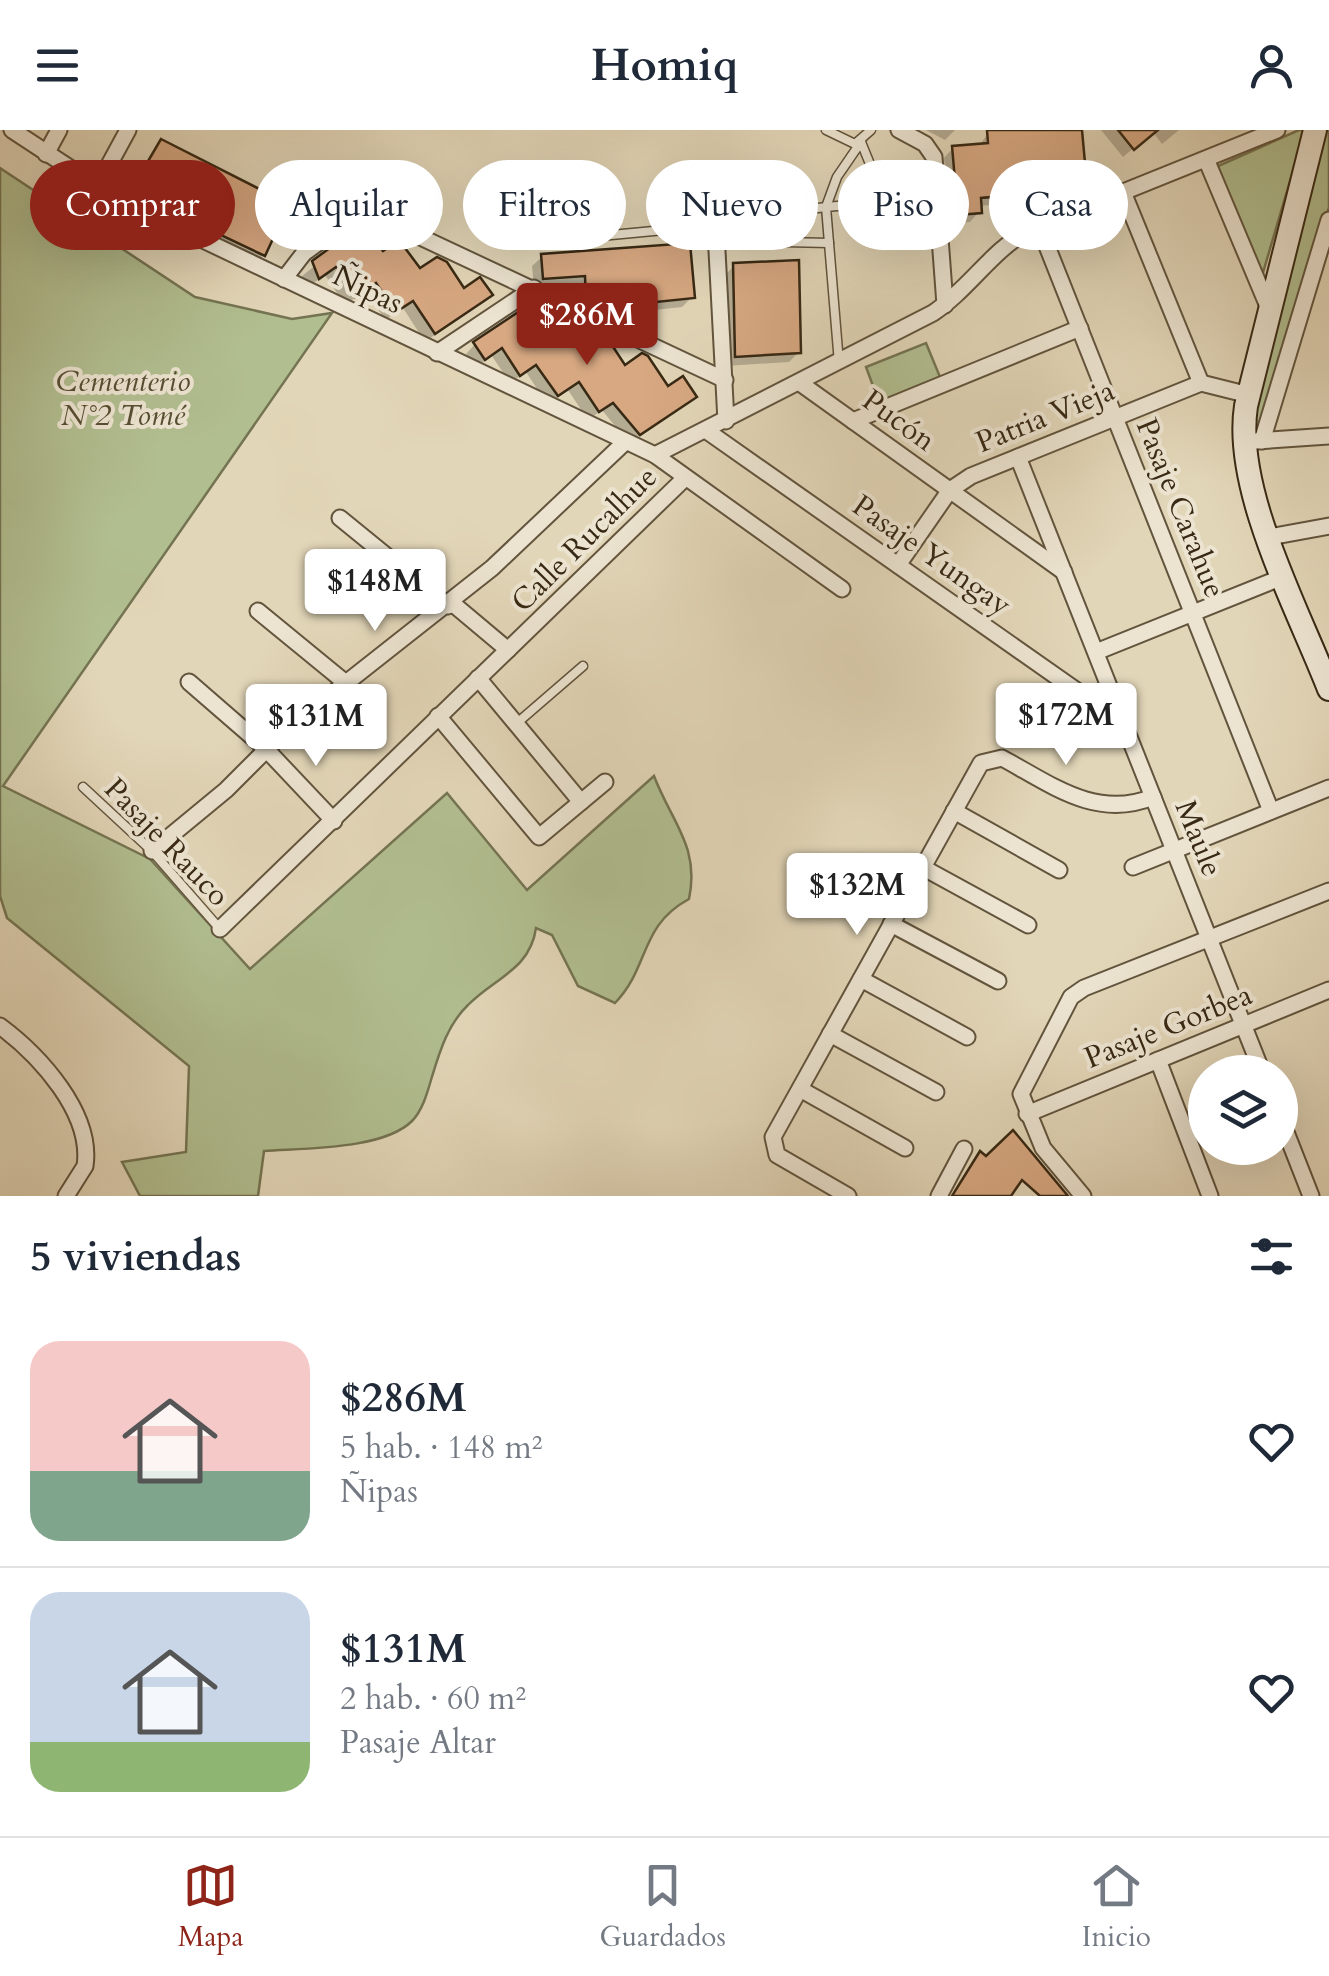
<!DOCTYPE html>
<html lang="es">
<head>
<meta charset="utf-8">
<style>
  :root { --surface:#fff; --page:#f2f2f3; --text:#1f2937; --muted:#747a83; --line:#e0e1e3; --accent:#8f2418 }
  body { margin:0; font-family:Cardo,serif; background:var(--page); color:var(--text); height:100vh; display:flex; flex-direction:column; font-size:38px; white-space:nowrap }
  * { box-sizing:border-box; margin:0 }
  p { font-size:32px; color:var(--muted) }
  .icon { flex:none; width:55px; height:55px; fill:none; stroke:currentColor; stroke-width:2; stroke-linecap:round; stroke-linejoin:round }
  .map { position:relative; height:1066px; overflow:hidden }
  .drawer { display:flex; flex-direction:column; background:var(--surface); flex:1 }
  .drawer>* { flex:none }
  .banner { position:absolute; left:30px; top:30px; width:1270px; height:90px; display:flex; gap:20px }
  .buttons { position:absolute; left:1188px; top:925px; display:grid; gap:20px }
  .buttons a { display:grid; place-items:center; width:110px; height:110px; border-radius:50%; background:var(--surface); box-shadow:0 10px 40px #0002; font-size:50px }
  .price { position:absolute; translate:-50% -85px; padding:0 22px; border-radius:10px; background:#fff; color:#222; font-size:32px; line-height:65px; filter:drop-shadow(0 2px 5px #0008) }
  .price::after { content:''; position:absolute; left:50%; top:60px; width:30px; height:22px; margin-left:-15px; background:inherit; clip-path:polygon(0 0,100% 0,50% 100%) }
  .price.current { background:var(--accent); color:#fff }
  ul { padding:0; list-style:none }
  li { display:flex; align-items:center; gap:30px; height:250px; padding:0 30px }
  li+li { border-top:2px solid var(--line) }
  li span { display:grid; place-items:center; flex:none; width:280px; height:200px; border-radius:30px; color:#555 }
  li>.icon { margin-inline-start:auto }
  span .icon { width:120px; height:120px; fill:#fffc; stroke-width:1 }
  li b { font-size:42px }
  h2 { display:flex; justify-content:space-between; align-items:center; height:120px; padding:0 30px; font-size:42px }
  .tag { padding:0 35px; border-radius:45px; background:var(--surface); box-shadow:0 10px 40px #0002; font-size:35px; line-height:90px }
  .tag.current { background:var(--accent); color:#fff }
  header { display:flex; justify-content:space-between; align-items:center; height:130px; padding:0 30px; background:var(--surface); font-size:45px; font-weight:600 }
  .tab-bar { display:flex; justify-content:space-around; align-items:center; height:140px; border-top:2px solid var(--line); background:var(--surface); font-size:28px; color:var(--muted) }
  .tab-bar a { display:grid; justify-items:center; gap:5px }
  .tab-bar .current { color:var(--accent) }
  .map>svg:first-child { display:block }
  .green { fill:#b1be90; stroke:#747452; stroke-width:2.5 }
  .shadow { fill:#0003 }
  .building { fill:#d7a882; stroke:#382914; stroke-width:2.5 }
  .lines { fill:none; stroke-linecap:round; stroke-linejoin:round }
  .service-casing { stroke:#62543d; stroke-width:11 }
  .minor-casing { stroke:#62543d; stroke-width:19 }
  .secondary-casing { stroke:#382914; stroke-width:26 }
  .service { stroke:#ece4d1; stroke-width:8 }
  .minor { stroke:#ece4d1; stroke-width:15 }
  .secondary { stroke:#ece4d1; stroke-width:22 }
  .labels { text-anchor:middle; stroke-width:8; stroke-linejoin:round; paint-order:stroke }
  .street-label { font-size:30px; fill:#382914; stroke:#ece4d1 }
  .park-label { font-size:30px; font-style:italic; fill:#564e33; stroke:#ece4d1 }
</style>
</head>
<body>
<header><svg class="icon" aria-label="menu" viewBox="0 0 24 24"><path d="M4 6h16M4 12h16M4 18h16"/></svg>Homiq<svg class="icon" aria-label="person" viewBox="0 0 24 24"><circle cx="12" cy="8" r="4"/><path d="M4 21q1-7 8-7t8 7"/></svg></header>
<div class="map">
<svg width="1329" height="1066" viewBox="0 0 1329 1066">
  <rect width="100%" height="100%" fill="#e2d6b8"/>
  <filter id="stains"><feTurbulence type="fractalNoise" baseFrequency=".002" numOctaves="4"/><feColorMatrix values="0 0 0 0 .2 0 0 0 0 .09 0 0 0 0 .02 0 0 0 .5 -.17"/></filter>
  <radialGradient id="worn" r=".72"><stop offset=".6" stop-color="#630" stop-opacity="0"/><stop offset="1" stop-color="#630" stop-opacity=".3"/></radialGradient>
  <g class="green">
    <path d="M1299,0H1305L1262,146L1216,37Z"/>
    <path d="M1325,0H1329V77L1262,302L1250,300Z"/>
    <path d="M0,38L195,167L292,189L332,183L3,656L150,729L250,839L447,663L527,760L654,646C672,693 700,717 689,769C639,796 650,837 615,873L578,856L552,805L536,798C530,840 494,848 468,875C447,895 439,924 431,950C427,964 422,981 412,991C383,1020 303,1018 264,1021L258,1066H140L122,1032L186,1022L189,936L7,788L0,766Z"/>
    <path d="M926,213L940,247L879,272L866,237Z"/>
  </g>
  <g class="shadow">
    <path d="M926,0H955L945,10Z"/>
    <path d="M1014,0H1080L1083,44L1073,53L1011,64L1001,74L979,76V82L970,92L949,94L944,28L953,18L979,16L988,3Z"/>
    <path d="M1101,0H1179L1162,14L1153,2L1123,27Z"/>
    <path d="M161,12L263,125L254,134L123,72Z"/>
    <path d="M364,97L382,124L463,161L490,165L425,212L403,178L385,190L366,160L345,175L325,145L309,156L302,146Z"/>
    <path d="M542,127L692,167L682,177L588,187L578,182L576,154L534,157L532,136Z"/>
    <path d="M797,132L799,222L789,232L726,236L725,145L734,136Z"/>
    <path d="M548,200L587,220L591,216L667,259L694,266L629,313L602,280L588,290L568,260L547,274L526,242L510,253L492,226L475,237L466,224L475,214Z"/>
  </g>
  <g class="building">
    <path d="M987,0H1082L1086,44L1013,57L1014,65L981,68L982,83L958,85L952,16L988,13Z"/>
    <path d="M1118,0H1158L1134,20Z"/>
    <path d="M161,9L289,74L265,126L130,62Z"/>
    <path d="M364,93L383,121L399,110L420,138L437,127L447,132L464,158L480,147L493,165L435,204L413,171L396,182L376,153L355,167L336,137L319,149L312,131Z"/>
    <path d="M690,113L695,168L598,178L586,173L585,146L543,149L541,124Z"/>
    <path d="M799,130L801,223L735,227L733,133Z"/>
    <path d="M532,173L548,197L564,187L569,189L590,220L589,214L606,206L625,235L642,223L648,226L668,256L683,246L697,267L640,305L613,273L599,282L579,252L558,266L536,235L520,246L502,218L485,230L473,212Z"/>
    <path d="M1013,1000L1068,1066H1040L1022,1050L1011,1066H952L980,1021L986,1026Z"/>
  </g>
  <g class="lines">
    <g class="service-casing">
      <g id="service">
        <path d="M826,0L855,14L871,0"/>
        <path d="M861,12L885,71"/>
        <path d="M476,91L537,112L696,97L740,111L829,113"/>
        <path d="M716,101L728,89L826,77L837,47L861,12"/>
        <path d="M839,233L826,77L893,71"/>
        <path d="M517,593L583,536"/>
        <path d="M83,657L152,721L220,799"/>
      </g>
    </g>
    <g class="minor-casing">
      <g id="minor">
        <path d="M12,0L117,69L655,325L842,459"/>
        <path d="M899,0L925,14L934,27L945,175"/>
        <path d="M46,24L59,0"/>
        <path d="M1206,29L1270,181"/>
        <path d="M97,57L128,0"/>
        <path d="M1123,62L1201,253"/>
        <path d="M363,80L725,250"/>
        <path d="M1039,96L1271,681"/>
        <path d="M716,102L726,291"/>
        <path d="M284,149L304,123L376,71"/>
        <path d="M437,223L534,158"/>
        <path d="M800,253L1064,442"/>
        <path d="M853,291L1080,198"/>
        <path d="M707,301L1124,594"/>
        <path d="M1257,311L1329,306"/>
        <path d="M1262,311L1329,90"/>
        <path d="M655,325L933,183C969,159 991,121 1029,100L1277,0"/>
        <path d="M1018,327L1262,942"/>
        <path d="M340,388L448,476"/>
        <path d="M1270,407L1329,396"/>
        <path d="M898,435L950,360L971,346L1201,253L1249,265"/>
        <path d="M452,473L508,520"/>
        <path d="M258,481L347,554"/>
        <path d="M1096,522L1285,446"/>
        <path d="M478,548L581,672"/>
        <path d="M189,552L265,618L334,691"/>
        <path d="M438,586L539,707L605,652"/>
        <path d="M954,681L1059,740"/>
        <path d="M152,721L226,660L284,602L492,438L624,313"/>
        <path d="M922,737L1028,795"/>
        <path d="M1133,737L1329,658"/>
        <path d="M891,794L998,851"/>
        <path d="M220,799L684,349"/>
        <path d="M861,849L967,907"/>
        <path d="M0,896C39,925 93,983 85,1036L66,1066"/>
        <path d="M830,904L936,962"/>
        <path d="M1158,930L1210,1066"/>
        <path d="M800,959L905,1018"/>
        <path d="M1027,984L1329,860"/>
        <path d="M1280,987L1311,1066"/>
        <path d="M848,1066L777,1025L773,1007L981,633L1002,628C1052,655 1096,690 1153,667"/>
        <path d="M939,1066L964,1019"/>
        <path d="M1083,1066L1043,1018L1021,964L1071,867L1084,858L1329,761"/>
      </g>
    </g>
    <g class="secondary-casing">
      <path id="secondary" d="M1315,0L1246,276C1233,360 1298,479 1329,559"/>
    </g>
    <use href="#service" class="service"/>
    <use href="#minor" class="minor"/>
    <use href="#secondary" class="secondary"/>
  </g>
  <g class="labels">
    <g class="street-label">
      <text transform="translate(368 159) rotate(26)" y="10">Ñipas</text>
      <text transform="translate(1045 286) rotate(-22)" y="10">Patria Vieja</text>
      <text transform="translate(899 290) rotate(36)" y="10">Pucón</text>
      <text transform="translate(1181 378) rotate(68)" y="10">Pasaje Carahue</text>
      <text transform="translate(584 409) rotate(-45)" y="10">Calle Rucalhue</text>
      <text transform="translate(932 425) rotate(35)" y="10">Pasaje Yungay</text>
      <text transform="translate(1199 708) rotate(68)" y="10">Maule</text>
      <text transform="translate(167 712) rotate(46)" y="10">Pasaje Rauco</text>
      <text transform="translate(1168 896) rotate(-22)" y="10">Pasaje Gorbea</text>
    </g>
    <g class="park-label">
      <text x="123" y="261">Cementerio<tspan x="123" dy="34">N°2 Tomé</tspan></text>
    </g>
  </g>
  <rect width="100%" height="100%" filter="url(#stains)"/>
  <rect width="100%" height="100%" fill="url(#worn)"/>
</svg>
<div class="buttons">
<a><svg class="icon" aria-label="layers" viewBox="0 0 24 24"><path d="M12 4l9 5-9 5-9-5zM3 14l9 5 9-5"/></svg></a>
</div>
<b class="price current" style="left:587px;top:238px">$286M</b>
<b class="price" style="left:375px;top:504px">$148M</b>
<b class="price" style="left:1066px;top:638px">$172M</b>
<b class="price" style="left:316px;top:639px">$131M</b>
<b class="price" style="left:857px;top:808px">$132M</b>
<div class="banner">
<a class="tag current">Comprar</a>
<a class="tag">Alquilar</a>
<a class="tag">Filtros</a>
<a class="tag">Nuevo</a>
<a class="tag">Piso</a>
<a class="tag">Casa</a>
</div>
</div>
<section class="drawer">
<h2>5 viviendas<svg class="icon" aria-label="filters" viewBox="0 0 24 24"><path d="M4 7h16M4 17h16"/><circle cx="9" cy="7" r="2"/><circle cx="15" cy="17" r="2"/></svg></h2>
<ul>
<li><span style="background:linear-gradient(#f6c9c9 65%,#7fa58c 0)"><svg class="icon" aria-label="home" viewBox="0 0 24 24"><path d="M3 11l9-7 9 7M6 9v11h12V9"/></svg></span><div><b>$286M</b><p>5 hab. · 148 m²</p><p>Ñipas</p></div><svg class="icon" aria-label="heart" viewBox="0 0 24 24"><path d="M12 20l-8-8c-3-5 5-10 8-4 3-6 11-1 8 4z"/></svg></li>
<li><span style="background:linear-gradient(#c9d6e8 75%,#8fb573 0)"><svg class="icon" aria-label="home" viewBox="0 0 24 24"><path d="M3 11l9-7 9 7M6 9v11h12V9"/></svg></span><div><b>$131M</b><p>2 hab. · 60 m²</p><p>Pasaje Altar</p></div><svg class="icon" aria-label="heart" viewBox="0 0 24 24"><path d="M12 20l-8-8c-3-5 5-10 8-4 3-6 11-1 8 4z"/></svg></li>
</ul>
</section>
<nav class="tab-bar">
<a class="current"><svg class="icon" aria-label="map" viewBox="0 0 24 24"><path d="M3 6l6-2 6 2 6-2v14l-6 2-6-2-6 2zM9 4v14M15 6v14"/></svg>Mapa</a>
<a><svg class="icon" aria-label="saved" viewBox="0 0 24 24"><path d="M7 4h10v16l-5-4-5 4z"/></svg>Guardados</a>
<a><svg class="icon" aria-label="home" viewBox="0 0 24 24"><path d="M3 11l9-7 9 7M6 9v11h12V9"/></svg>Inicio</a>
</nav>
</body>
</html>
